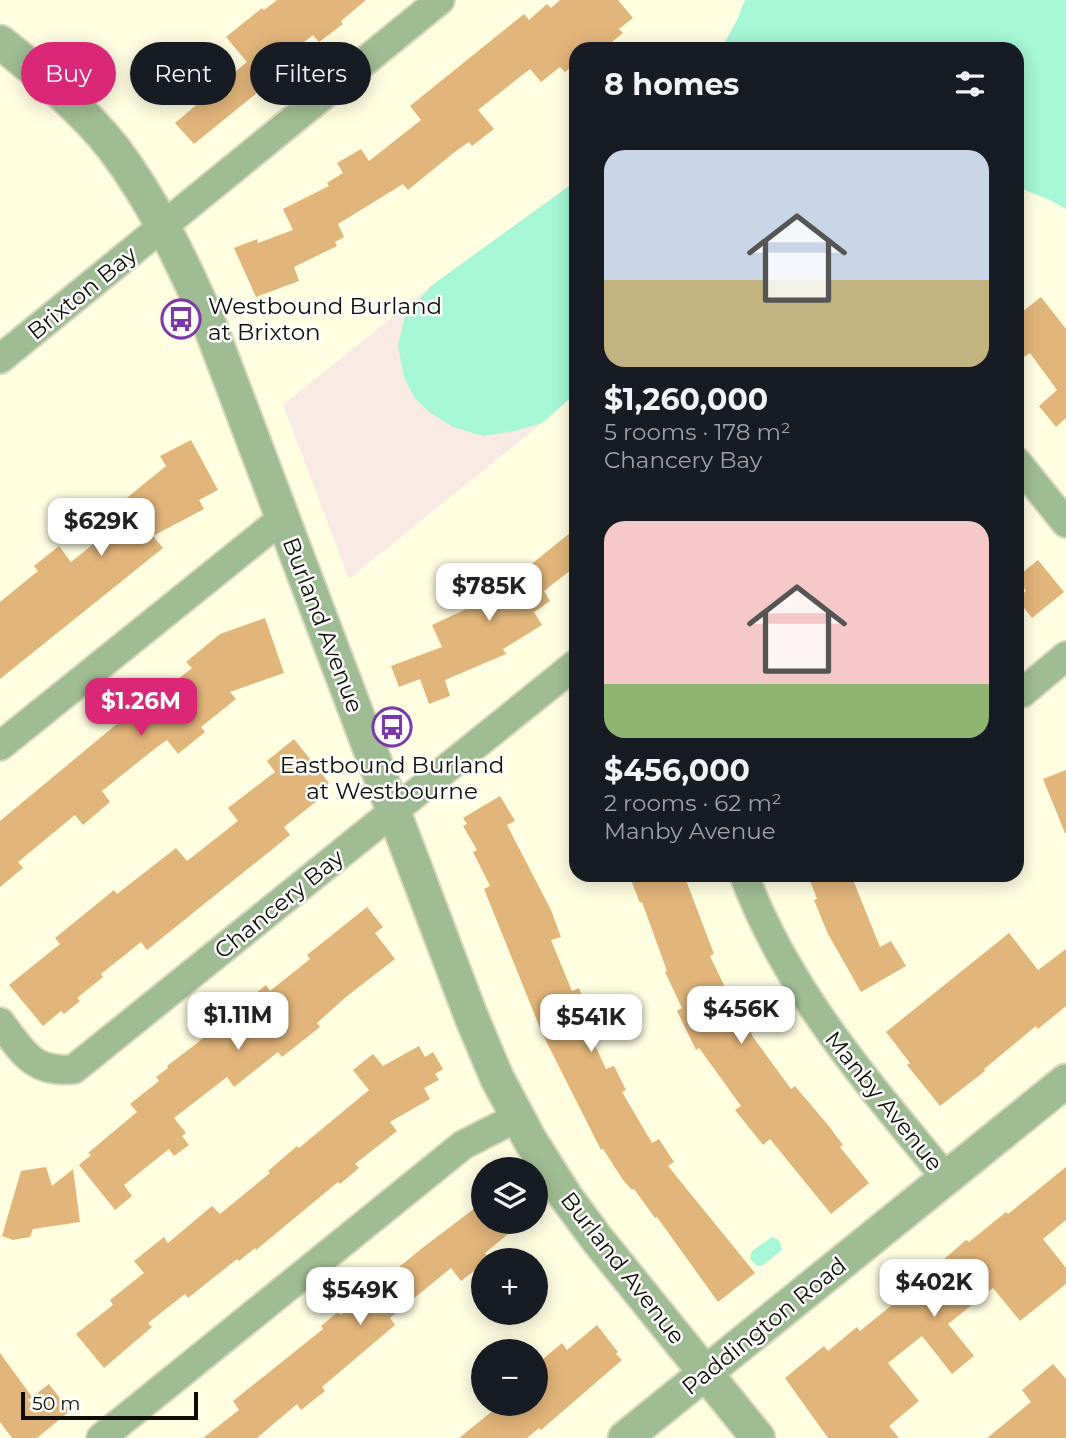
<!DOCTYPE html>
<html lang="en">
<head>
<meta charset="utf-8">
<style>
  :root { --surface:#171b24; --page:#242831; --text:#f1f3f6; --muted:#9ea1a6; --accent:#db2777 }
  body { margin:0; font-family:Montserrat,sans-serif; background:var(--page); color:var(--text); height:100vh; display:flex; flex-direction:column; font-size:26px; white-space:nowrap }
  * { box-sizing:border-box; margin:0 }
  p { font-size:23px; color:var(--muted) }
  .icon { flex:none; width:38px; height:38px; fill:none; stroke:currentColor; stroke-width:2; stroke-linecap:round; stroke-linejoin:round }
  .map { position:relative; flex:1; overflow:hidden }
  .panel { position:absolute; left:569px; top:42px; width:455px; height:840px; display:flex; flex-direction:column; background:var(--surface); border-radius:21px; box-shadow:0 4px 18px #0003 }
  .panel>* { flex:none }
  .hud { position:absolute; left:21px; top:42px; width:443px; height:63px; display:flex; gap:14px }
  .fabs { position:absolute; left:471px; top:1157px; display:grid; gap:14px }
  .fabs a { display:grid; place-items:center; width:77px; height:77px; border-radius:50%; background:var(--surface); box-shadow:0 4px 18px #0003; font-size:35px }
  .scale { position:absolute; left:21px; bottom:18px; width:177px; box-sizing:border-box; padding-left:7px; border:4px solid #0f0e04; border-top:0; font-size:19px; line-height:24px; white-space:nowrap; color:#0f0e04; -webkit-text-stroke:5px #fff; paint-order:stroke }
  .price { position:absolute; translate:-50% -60px; padding:0 16px; border-radius:14px; background:#fff; color:#222; font-size:23px; line-height:46px; filter:drop-shadow(0 2px 4px #0008) }
  .price::after { content:''; position:absolute; left:50%; top:42px; width:21px; height:16px; margin-left:-10px; background:inherit; clip-path:polygon(0 0,100% 0,50% 100%) }
  .price.selected { background:var(--accent); color:#fff }
  ul { padding:0; list-style:none }
  li { display:grid; align-content:center; gap:14px; height:371px; padding:0 35px }
  li span { display:grid; place-items:center; height:217px; border-radius:21px; color:#555 }
  li>.icon { margin-inline-start:auto }
  span .icon { width:126px; height:126px; fill:#fffc; stroke-width:1 }
  li b { font-size:30px }
  h2 { display:flex; justify-content:space-between; align-items:center; height:84px; padding:0 35px; font-size:30px }
  .chip { padding:0 24px; border-radius:32px; background:var(--surface); box-shadow:0 4px 18px #0003; font-size:24px; line-height:63px }
  .chip.selected { background:var(--accent); color:#fff }
  .map>svg:first-child { display:block }
  .green { fill:#f9eae4 }
  .water { fill:#a5f7d6 }
  .building { fill:#e2b57a }
  .lines { fill:none; stroke-linecap:round; stroke-linejoin:round }
  .minor-casing { stroke:#d9d8be; stroke-width:32 }
  .tertiary-casing { stroke:#d9d8be; stroke-width:37 }
  .minor { stroke:#9fbd92; stroke-width:28 }
  .tertiary { stroke:#9fbd92; stroke-width:33 }
  .labels { text-anchor:middle; stroke-width:5; stroke-linejoin:round; paint-order:stroke }
  .street-label { font-size:23px; fill:#0f0e04; stroke:#fff }
  .poi-label { font-size:23px; fill:#0f0e04; stroke:#fff; text-anchor:start }
</style>
</head>
<body>
<div class="map">
<svg width="1066" height="1438" viewBox="0 0 1066 1438">
  <rect width="100%" height="100%" fill="#fffee1"/>
  <path class="green" d="M576,181V393L542,423L349,579L283,405L431,286Z"/>
  <g class="water">
    <path d="M745,0H1066V209L1050,200L1017,187V49H721L738,18Z"/>
    <path d="M576,181V393L542,423L515,431L483,436L453,427L429,412L414,397L404,377L398,346L405,316L431,286Z"/>
    <path d="M772,1237L779,1240L782,1250L763,1265H756L750,1259L752,1251Z"/>
  </g>
  <g class="building">
    <path d="M277,0H366L341,21L343,24L319,42L313,35L280,61L284,67L261,85L263,88L194,144L175,123L247,62L226,37L262,8L264,10Z"/>
    <path d="M560,0H618L633,18L619,29L623,33L603,49H576V63L565,72L560,67L541,82L530,69L478,110L494,129L472,146L469,142L456,151L408,190L403,184L338,224L344,237L335,242L337,246L294,267L299,281L256,297L234,248L257,239L258,243L293,230L283,209L329,186L327,183L343,173L337,163L361,149L369,161L421,120L410,106L524,14L529,20L547,4L551,8Z"/>
    <path d="M1041,297L1066,329V418L1056,427L1039,406L1057,390L1030,353L1024,357L1017,348V316Z"/>
    <path d="M191,440L218,490L199,500L204,509L153,536L163,548L0,679V602L38,571L34,566L59,546L71,562L127,517L118,505L166,466L160,456Z"/>
    <path d="M576,528V566L544,591L550,601L534,612L542,625L503,649L506,654L445,680L450,696L429,704L420,679L399,687L391,666L442,647L432,625L494,596L487,585L514,568L518,575Z"/>
    <path d="M1038,560L1064,592L1032,618L1017,599L1026,591L1017,577Z"/>
    <path d="M265,618L284,673L230,692L236,699L201,727L205,732L178,754L167,740L157,747L102,791L110,802L83,825L75,815L18,862L23,868L0,887V821L130,713L126,709L148,691L154,698L192,668L186,662L220,634Z"/>
    <path d="M294,739L329,783L317,792L322,797L284,827L290,835L147,950L141,942L101,974L103,977L77,998L80,1001L64,1014L61,1011L43,1026L9,985L60,944L55,938L114,890L117,894L176,848L187,861L238,821L228,808L275,772L267,761Z"/>
    <path d="M1066,770V833H1065L1043,779Z"/>
    <path d="M500,796L515,821L507,825L551,910L561,937L551,940L572,991L579,988L589,1014L582,1017L606,1069L614,1066L626,1090L622,1092L652,1143L659,1139L674,1162L668,1166L755,1273L718,1302L657,1217L655,1218L634,1189L632,1190L623,1180L603,1149L601,1150L542,1033L484,889L490,886L473,852L477,850L463,826L467,824L463,818Z"/>
    <path d="M629,875H684L714,954L710,956L733,1004L737,1002L753,1037L791,1089L795,1086L828,1125L843,1145L840,1147L869,1183L831,1214L770,1139L763,1145L735,1110L741,1106L699,1048L696,1050L677,1011L682,1008L665,972L667,971L642,902L640,903Z"/>
    <path d="M808,875H851L880,947L891,941L906,966L861,992L828,934L814,900L817,899Z"/>
    <path d="M367,907L383,927L375,933L395,959L346,997L317,1023L320,1027L282,1057L278,1052L234,1087L227,1077L174,1118L186,1133L182,1136L189,1145L174,1156L169,1149L124,1185L132,1196L115,1210L79,1165L91,1155L88,1153L137,1112L130,1104L159,1081L156,1077L168,1068L167,1066L243,1008L241,1005L266,985L270,991L310,959L307,955Z"/>
    <path d="M1009,933L1038,970L1066,949V1006L1038,1029L1036,1026L984,1069L985,1071L940,1106L907,1065L910,1063L886,1032Z"/>
    <path d="M419,1046L425,1057L433,1052L443,1069L435,1074L439,1080L424,1088L430,1099L390,1122L397,1131L355,1164L359,1168L340,1184L338,1182L256,1250L255,1248L239,1261L237,1259L188,1298L185,1294L148,1323L152,1327L104,1368L76,1334L113,1305L110,1300L144,1273L134,1261L164,1237L168,1243L212,1206L220,1214L270,1173L268,1171L297,1146L299,1148L369,1090L353,1070L373,1054L383,1066Z"/>
    <path d="M46,1167L52,1186L73,1169L80,1222L33,1229L30,1237L13,1240L2,1236L21,1171Z"/>
    <path d="M1066,1167V1220L1043,1239L1066,1268V1284L1020,1321L993,1288L948,1324L974,1356L952,1374L922,1336L888,1363L919,1401L889,1426L899,1438H828L785,1378L824,1346L828,1351L857,1327L860,1331L919,1283L918,1282L966,1240L969,1242L1006,1212L1008,1214Z"/>
    <path d="M483,1202V1222H523L485,1253L489,1259L483,1260V1264L461,1281L451,1268L390,1318L395,1325L322,1387L325,1391L301,1410L297,1404L257,1438H203L239,1410L233,1401L323,1329L321,1326L338,1312L341,1315L421,1249Z"/>
    <path d="M597,1325L618,1352L616,1354L622,1360L541,1430L539,1428L527,1438H459L501,1404H536V1365L562,1343L567,1350Z"/>
    <path d="M0,1353L32,1397L49,1384L70,1411L37,1438H12L0,1422Z"/>
    <path d="M1053,1364L1066,1379V1438H987L1031,1402L1022,1390Z"/>
  </g>
  <g class="lines">
    <g class="minor-casing">
      <g id="minor">
        <path d="M0,359L440,0"/>
        <path d="M1017,462L1066,523"/>
        <path d="M1022,693L1066,656"/>
        <path d="M0,746L283,518"/>
        <path d="M744,875C787,991 869,1084 946,1178"/>
        <path d="M0,1022C22,1051 33,1074 74,1069L576,664"/>
        <path d="M101,1438L463,1145L518,1117"/>
      </g>
    </g>
    <g class="tertiary-casing">
      <g id="tertiary">
        <path d="M0,42C40,74 82,108 114,149C153,201 181,259 207,318L471,1016L497,1078L530,1140L566,1197L597,1239L758,1438"/>
        <path d="M625,1438L1066,1081"/>
      </g>
    </g>
    <use href="#minor" class="minor"/>
    <use href="#tertiary" class="tertiary"/>
  </g>
  <defs>
    <g id="bus-ring" transform="scale(2.0125)"><circle r="9.5" fill="#fff" stroke="#7e37aa" stroke-width="1.5"/><path d="M-5-6H5V4H4V6H2V4H-2V6H-4V4H-5ZM-3.5-4V0h7V-4ZM-3.5 1.2v1.5H-2V1.2ZM2 1.2v1.5H3.5V1.2Z" fill="#7e37aa"/></g>
  </defs>
  <g fill-rule="evenodd">
    <use href="#bus-ring" x="181" y="319"/>
    <use href="#bus-ring" x="392" y="727"/>
  </g>
  <g class="labels">
    <g class="street-label">
      <text transform="translate(82 293) rotate(-39)" y="8">Brixton Bay</text>
      <text transform="translate(323 625) rotate(69)" y="8">Burland Avenue</text>
      <text transform="translate(279 904) rotate(-39)" y="8">Chancery Bay</text>
      <text transform="translate(884 1101) rotate(51)" y="8">Manby Avenue</text>
      <text transform="translate(623 1268) rotate(52)" y="8">Burland Avenue</text>
      <text transform="translate(764 1326) rotate(-39)" y="8">Paddington Road</text>
    </g>
    <g class="poi-label">
      <text x="208" y="314">Westbound Burland<tspan x="208" dy="26">at Brixton</tspan></text>
      <text x="392" y="773" text-anchor="middle">Eastbound Burland<tspan x="392" dy="26">at Westbourne</tspan></text>
    </g>
  </g>
</svg>
<div class="fabs">
<a><svg class="icon" aria-label="layers" viewBox="0 0 24 24"><path d="M12 4l9 5-9 5-9-5zM3 14l9 5 9-5"/></svg></a>
<a>+</a>
<a>−</a>
</div>
<div class="scale">50 m</div>
<b class="price" style="left:101px;top:558px">$629K</b>
<b class="price" style="left:489px;top:623px">$785K</b>
<b class="price selected" style="left:141px;top:738px">$1.26M</b>
<b class="price" style="left:741px;top:1046px">$456K</b>
<b class="price" style="left:238px;top:1052px">$1.11M</b>
<b class="price" style="left:591px;top:1054px">$541K</b>
<b class="price" style="left:934px;top:1319px">$402K</b>
<b class="price" style="left:360px;top:1327px">$549K</b>
<div class="hud">
<a class="chip selected">Buy</a>
<a class="chip">Rent</a>
<a class="chip">Filters</a>
</div>
<section class="panel">
<h2>8 homes<svg class="icon" aria-label="filters" viewBox="0 0 24 24"><path d="M4 7h16M4 17h16"/><circle cx="9" cy="7" r="2"/><circle cx="15" cy="17" r="2"/></svg></h2>
<ul>
<li><span style="background:linear-gradient(#c9d6e8 60%,#c2b280 0)"><svg class="icon" aria-label="home" viewBox="0 0 24 24"><path d="M3 11l9-7 9 7M6 9v11h12V9"/></svg></span><div><b>$1,260,000</b><p>5 rooms · 178 m²</p><p>Chancery Bay</p></div></li>
<li><span style="background:linear-gradient(#f6c9c9 75%,#8fb573 0)"><svg class="icon" aria-label="home" viewBox="0 0 24 24"><path d="M3 11l9-7 9 7M6 9v11h12V9"/></svg></span><div><b>$456,000</b><p>2 rooms · 62 m²</p><p>Manby Avenue</p></div></li>
</ul>
</section>
</div>
</body>
</html>
